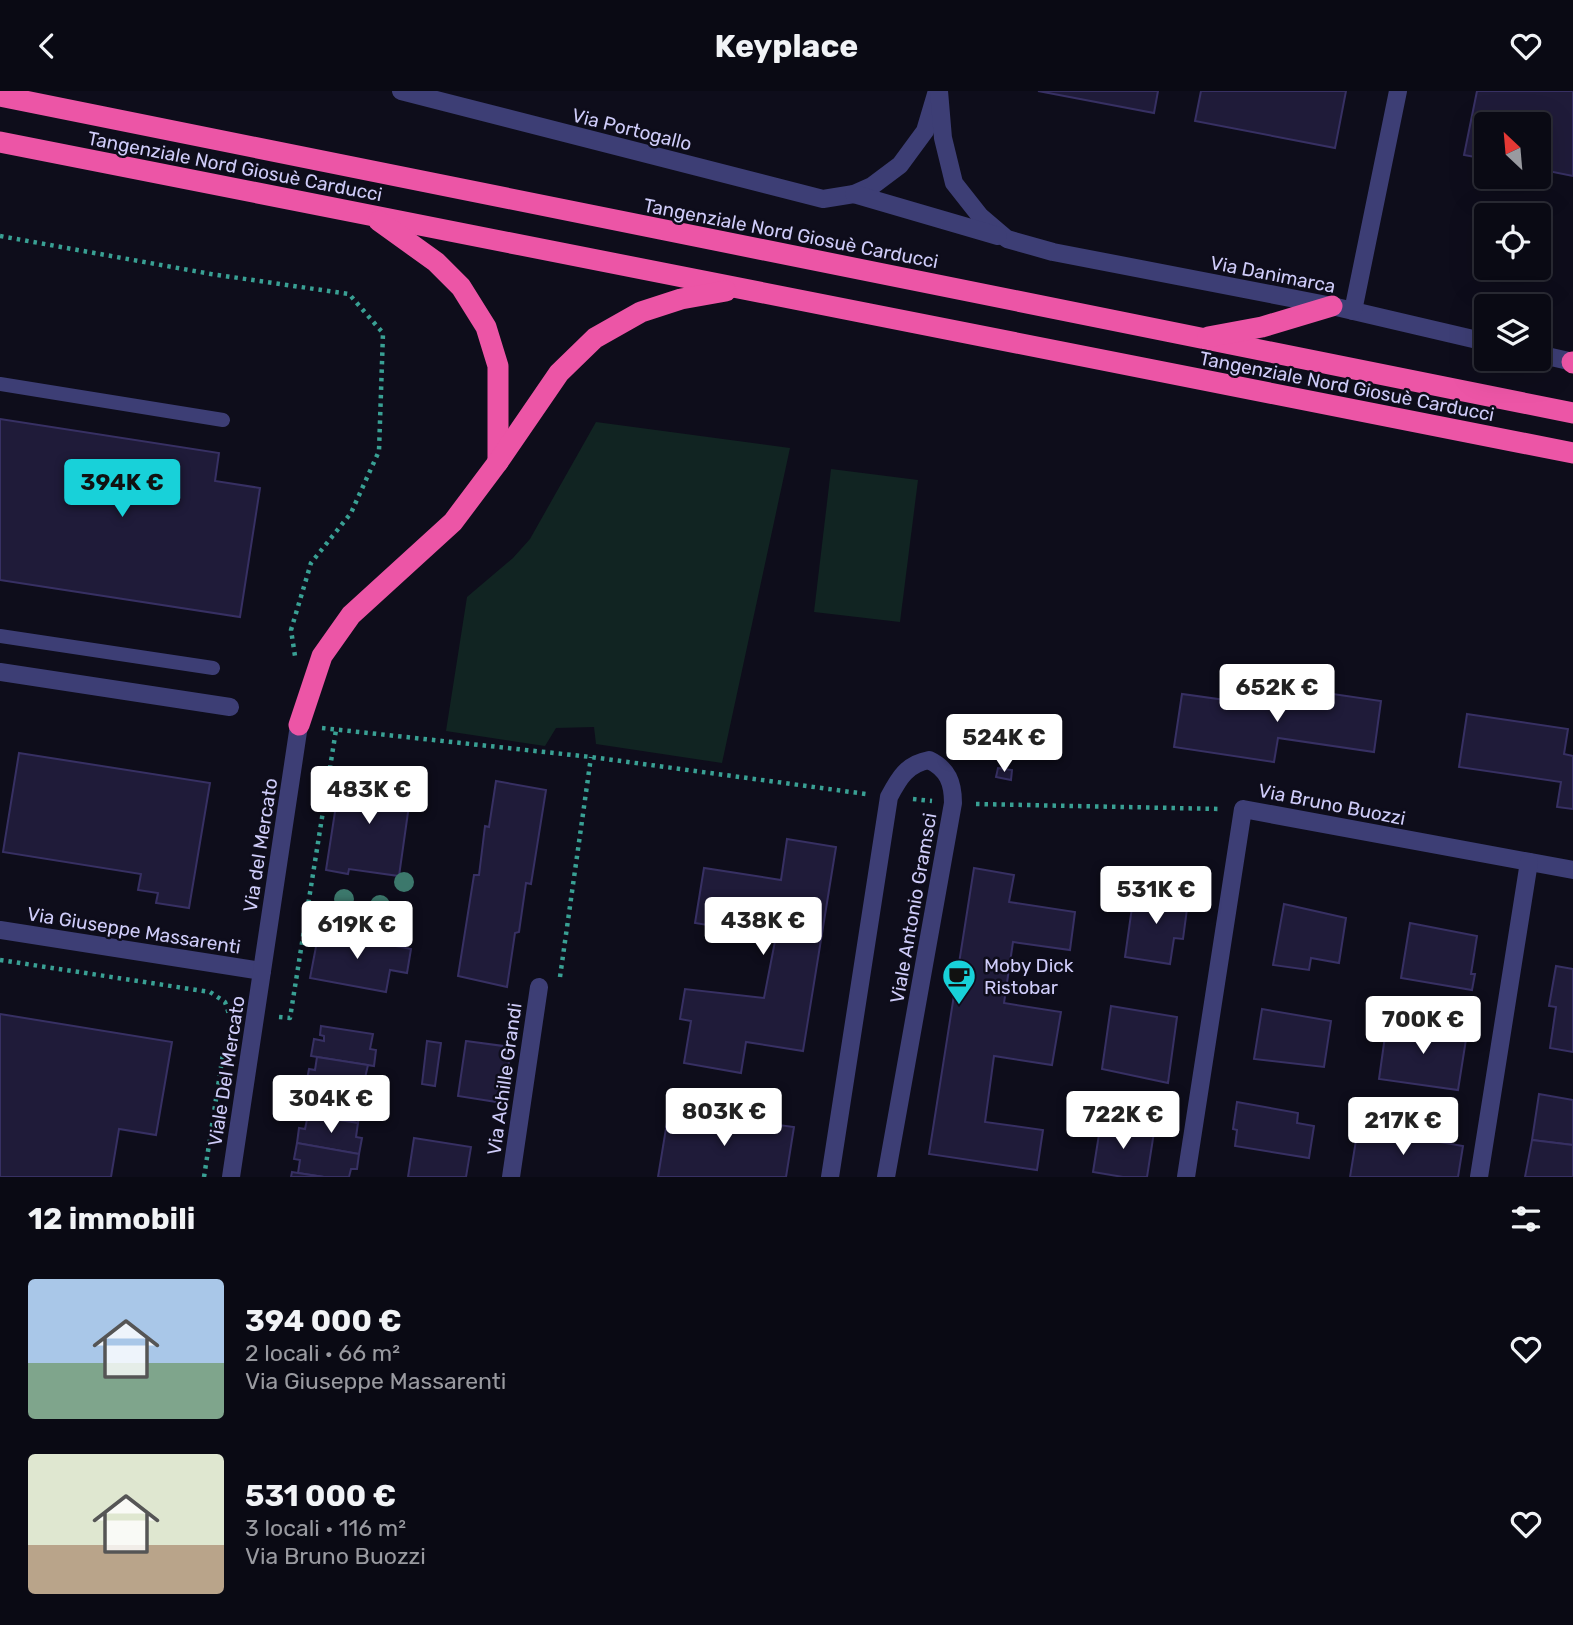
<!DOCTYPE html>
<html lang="it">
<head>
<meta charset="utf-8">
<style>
  :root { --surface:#0a0a14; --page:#13131d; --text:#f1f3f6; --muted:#999aa0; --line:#2a2b34; --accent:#18d1d9 }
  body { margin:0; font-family:Rubik,sans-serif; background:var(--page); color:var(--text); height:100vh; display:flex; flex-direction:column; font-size:26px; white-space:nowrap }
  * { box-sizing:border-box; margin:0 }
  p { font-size:23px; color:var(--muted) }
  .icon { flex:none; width:38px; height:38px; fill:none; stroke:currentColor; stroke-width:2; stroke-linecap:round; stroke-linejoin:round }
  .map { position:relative; height:1086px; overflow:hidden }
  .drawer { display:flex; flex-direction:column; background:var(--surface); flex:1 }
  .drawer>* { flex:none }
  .needle { width:46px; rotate:334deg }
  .tools { position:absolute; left:1474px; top:21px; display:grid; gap:14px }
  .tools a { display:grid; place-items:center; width:77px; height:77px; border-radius:7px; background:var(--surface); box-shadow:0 7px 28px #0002,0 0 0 2px var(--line); font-size:35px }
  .price { position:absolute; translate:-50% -60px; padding:0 16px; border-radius:7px; background:#fff; color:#222; font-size:23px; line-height:46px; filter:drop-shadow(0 2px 4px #0008) }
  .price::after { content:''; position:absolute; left:50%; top:42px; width:21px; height:16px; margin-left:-10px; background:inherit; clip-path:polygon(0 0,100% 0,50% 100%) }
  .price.current { background:var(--accent); color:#111 }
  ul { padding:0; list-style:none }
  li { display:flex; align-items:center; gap:21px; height:175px; padding:0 28px }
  li span { display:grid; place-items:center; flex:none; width:196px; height:140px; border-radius:7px; color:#555 }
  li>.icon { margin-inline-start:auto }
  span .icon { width:84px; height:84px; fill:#fffc; stroke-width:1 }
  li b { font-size:30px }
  h2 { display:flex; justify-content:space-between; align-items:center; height:84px; padding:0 28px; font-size:30px }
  header { display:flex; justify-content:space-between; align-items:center; height:91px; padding:0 28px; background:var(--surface); font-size:32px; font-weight:700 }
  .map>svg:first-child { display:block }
  .green { fill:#112422 }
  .building { fill:#1f1b39; stroke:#373063; stroke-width:2 }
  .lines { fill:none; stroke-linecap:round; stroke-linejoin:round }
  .path { stroke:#39a094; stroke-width:4.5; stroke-dasharray:3.5 5; stroke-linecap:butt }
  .lane { stroke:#3d3e75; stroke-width:14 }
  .street { stroke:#3d3e75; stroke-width:18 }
  .highway { stroke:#ec55a6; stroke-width:21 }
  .tree { fill:#3c786c }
  .labels { text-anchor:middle; stroke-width:5; stroke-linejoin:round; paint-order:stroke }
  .street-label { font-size:19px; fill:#cfccf9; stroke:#0e0d1b }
  .poi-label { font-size:19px; fill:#cfccf9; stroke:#0e0d1b; text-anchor:start }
</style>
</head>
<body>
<header><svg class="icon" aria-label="back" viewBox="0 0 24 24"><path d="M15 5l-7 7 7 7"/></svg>Keyplace<svg class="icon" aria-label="heart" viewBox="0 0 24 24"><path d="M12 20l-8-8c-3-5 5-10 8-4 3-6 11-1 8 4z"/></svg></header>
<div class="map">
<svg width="1573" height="1086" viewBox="0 0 1573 1086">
  <rect width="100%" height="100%" fill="#0e0d1b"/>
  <g class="green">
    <path d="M596,331L790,357L722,672L596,653L594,636L556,637L545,655L446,640L467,506L513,467L530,448Z"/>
    <path d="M831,378L918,389L900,531L814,521Z"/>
  </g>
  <g class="building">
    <path d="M1038,0H1158L1154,22Z"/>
    <path d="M1201,0H1346L1335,57L1195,30Z"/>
    <path d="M1477,0H1573V85L1538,78V33H1486V68L1464,64Z"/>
    <path d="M0,328L219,362L215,390L260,397L240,526L0,489Z"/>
    <path d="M1285,596L1381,610L1374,661L1278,647L1274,671L1174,656L1182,603L1282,617Z"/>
    <path d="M1467,623L1568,638L1564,663L1573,665V718L1557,716L1561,691L1459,676Z"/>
    <path d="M19,662L210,692L189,817L156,812L158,802L138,799L141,783L3,761Z"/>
    <path d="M998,677L1012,679L1011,689L996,686Z"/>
    <path d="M341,682L412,693L399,785L349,778L348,783L326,779Z"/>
    <path d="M496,690L546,699L531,793L526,792L519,841L515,842L507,896L458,885L474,784H479L485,735L489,736Z"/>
    <path d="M787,748L836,756L803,960L746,951L741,982L684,972L691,930L680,928L685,898L764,907L776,845L695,832L704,777L781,789Z"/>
    <path d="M974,777L1014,784L1009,811L1075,821L1070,859L1013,851L1004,912L1061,921L1052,974L994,965L989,1002L985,1031L1043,1039L1037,1079L929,1063Z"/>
    <path d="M1163,799L1189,803L1183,848L1174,847L1170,873L1125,866L1134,802L1162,805Z"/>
    <path d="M1284,813L1346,827L1339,872L1311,867L1309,879L1273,874Z"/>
    <path d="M1410,832L1477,845L1471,883H1475L1472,899L1401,887Z"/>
    <path d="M319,840L411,858L407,882L390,879L386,901L310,887Z"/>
    <path d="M1556,875L1573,878V961L1550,957L1556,916L1549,915Z"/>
    <path d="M1111,915L1177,926L1168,992L1102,978Z"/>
    <path d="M1262,918L1331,930L1324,976L1254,968Z"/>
    <path d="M0,923L172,951L156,1044L119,1038L111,1086H0Z"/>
    <path d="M1387,931L1467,942L1458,999L1379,988Z"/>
    <path d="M321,935L373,943L370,958L376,959L374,975L311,965L314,948L324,950V945L320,944Z"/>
    <path d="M427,950L441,952L435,995L422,993Z"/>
    <path d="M466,950L511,956L503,1012L458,1005Z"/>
    <path d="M317,966L368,974L365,987L372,988L369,1004L306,994L309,978L315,979Z"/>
    <path d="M306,994L369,1004L366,1020L360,1019L358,1032L308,1024L310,1010L304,1009Z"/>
    <path d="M1539,1003L1573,1009V1054L1532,1049Z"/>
    <path d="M1237,1011L1298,1022L1297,1032L1314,1035L1309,1067L1235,1055L1237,1039L1233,1038Z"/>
    <path d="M669,1019L794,1036L786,1086H658Z"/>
    <path d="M308,1024L358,1032L356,1046L362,1047L359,1063L297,1052L299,1037L305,1038Z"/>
    <path d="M1101,1031L1154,1041L1147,1086H1123L1093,1081Z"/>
    <path d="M1358,1037L1463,1055L1458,1086H1350Z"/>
    <path d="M414,1047L471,1056L466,1086H408Z"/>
    <path d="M1532,1049L1573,1054V1086H1525Z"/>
    <path d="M297,1052L359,1063L357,1078H351L349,1086H324L298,1082L300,1069L294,1068Z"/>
    <path d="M292,1081L298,1082L324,1086H291Z"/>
  </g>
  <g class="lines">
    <g class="path">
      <path d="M0,145L211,183L349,203L383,242L379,360L351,422L311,472L291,539L295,565"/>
      <path d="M322,637L591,666L866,703"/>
      <path d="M913,708L932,710"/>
      <path d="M976,713L1222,718"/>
      <path d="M0,869L210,901L225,911L229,923"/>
      <path d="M560,886L591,666"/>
      <path d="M279,926L290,927L336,639"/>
      <path d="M204,1086L223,963"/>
    </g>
    <g class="lane">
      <path d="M0,293L223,329"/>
      <path d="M0,545L213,577"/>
    </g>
    <g class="street">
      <path d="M401,0L823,108L854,103L872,95L900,74L925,40L936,3"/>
      <path d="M939,0L943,47L954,92L980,125L1007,148L1053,161L1332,215L1486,251"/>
      <path d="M854,103L998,145"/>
      <path d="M1353,220L1398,0"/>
      <path d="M1538,263L1573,271"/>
      <path d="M0,581L230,616"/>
      <path d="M0,839L262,880"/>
      <path d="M231,1086L299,634"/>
      <path d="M511,1086L539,896"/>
      <path d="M830,1086L889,706C899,687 907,673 929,669C948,678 953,692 953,712L886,1086"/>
      <path d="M1186,1086L1243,718L1573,779"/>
      <path d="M1479,1086L1529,771"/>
    </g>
    <g class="highway">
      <path d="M0,5L1573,322"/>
      <path d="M0,51L1573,362"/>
      <path d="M379,130L436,171L461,196L486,236L498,275V371"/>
      <path d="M1208,246L1262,236L1332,215"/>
      <path d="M1572,271L1573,272"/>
      <path d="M299,634L322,565L351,524L453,431L498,371L559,282L595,247L641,221L681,208L726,200"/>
    </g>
  </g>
  <g class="tree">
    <circle cx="404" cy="791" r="10"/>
    <circle cx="344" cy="808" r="10"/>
    <circle cx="380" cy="814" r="10"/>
  </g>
  <defs>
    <g id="cafe-pin" transform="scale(1.75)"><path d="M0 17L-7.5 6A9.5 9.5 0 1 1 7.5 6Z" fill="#18d1d9" stroke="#0e0d1b"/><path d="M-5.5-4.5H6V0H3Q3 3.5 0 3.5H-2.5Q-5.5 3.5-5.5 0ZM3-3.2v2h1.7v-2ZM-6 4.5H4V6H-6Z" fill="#111"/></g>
  </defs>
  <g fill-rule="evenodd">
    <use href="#cafe-pin" x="959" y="885"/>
  </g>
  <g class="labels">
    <g class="street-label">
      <text transform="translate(632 38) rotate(14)" y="7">Via Portogallo</text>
      <text transform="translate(235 75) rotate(11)" y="7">Tangenziale Nord Giosuè Carducci</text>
      <text transform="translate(791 142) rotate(11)" y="7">Tangenziale Nord Giosuè Carducci</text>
      <text transform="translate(1273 183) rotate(11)" y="7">Via Danimarca</text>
      <text transform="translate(1347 295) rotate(11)" y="7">Tangenziale Nord Giosuè Carducci</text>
      <text transform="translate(1332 713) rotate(11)" y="7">Via Bruno Buozzi</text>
      <text transform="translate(260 754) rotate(-81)" y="7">Via del Mercato</text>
      <text transform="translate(913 817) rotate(-80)" y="7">Viale Antonio Gramsci</text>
      <text transform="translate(134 839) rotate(9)" y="7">Via Giuseppe Massarenti</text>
      <text transform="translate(226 980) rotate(-81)" y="7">Viale Del Mercato</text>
      <text transform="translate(504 988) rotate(-82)" y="7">Via Achille Grandi</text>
    </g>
    <g class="poi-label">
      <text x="984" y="881">Moby Dick<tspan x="984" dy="22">Ristobar</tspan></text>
    </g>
  </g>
</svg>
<div class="tools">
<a><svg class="needle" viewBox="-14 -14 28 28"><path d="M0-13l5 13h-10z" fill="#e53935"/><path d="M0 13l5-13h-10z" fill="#999aa0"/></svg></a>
<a><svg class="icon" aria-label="locate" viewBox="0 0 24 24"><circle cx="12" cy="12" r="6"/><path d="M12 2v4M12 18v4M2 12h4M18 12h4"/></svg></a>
<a><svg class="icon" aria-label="layers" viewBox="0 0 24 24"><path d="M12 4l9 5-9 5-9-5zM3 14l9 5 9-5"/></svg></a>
</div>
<b class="price current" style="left:122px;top:428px">394K €</b>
<b class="price" style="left:1277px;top:633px">652K €</b>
<b class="price" style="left:1004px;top:683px">524K €</b>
<b class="price" style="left:369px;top:735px">483K €</b>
<b class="price" style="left:1156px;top:835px">531K €</b>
<b class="price" style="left:763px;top:866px">438K €</b>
<b class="price" style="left:357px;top:870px">619K €</b>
<b class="price" style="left:1423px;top:965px">700K €</b>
<b class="price" style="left:331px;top:1044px">304K €</b>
<b class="price" style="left:724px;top:1057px">803K €</b>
<b class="price" style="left:1123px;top:1060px">722K €</b>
<b class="price" style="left:1403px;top:1066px">217K €</b>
</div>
<section class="drawer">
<h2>12 immobili<svg class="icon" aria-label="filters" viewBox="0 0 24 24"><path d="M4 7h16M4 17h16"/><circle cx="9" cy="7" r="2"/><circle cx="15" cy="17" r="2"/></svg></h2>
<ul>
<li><span style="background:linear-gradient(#a9c7e8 60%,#7fa58c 0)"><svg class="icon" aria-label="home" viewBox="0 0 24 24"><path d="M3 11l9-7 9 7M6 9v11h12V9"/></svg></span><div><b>394 000 €</b><p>2 locali · 66 m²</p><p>Via Giuseppe Massarenti</p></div><svg class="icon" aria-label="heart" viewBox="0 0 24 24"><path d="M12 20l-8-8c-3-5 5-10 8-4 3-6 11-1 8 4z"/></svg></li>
<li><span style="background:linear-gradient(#dfe7d0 65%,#b9a48a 0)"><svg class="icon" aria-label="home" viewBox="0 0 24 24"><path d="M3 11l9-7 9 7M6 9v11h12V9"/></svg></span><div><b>531 000 €</b><p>3 locali · 116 m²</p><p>Via Bruno Buozzi</p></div><svg class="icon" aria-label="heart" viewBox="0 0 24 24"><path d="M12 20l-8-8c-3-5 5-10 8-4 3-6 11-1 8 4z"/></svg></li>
</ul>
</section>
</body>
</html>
